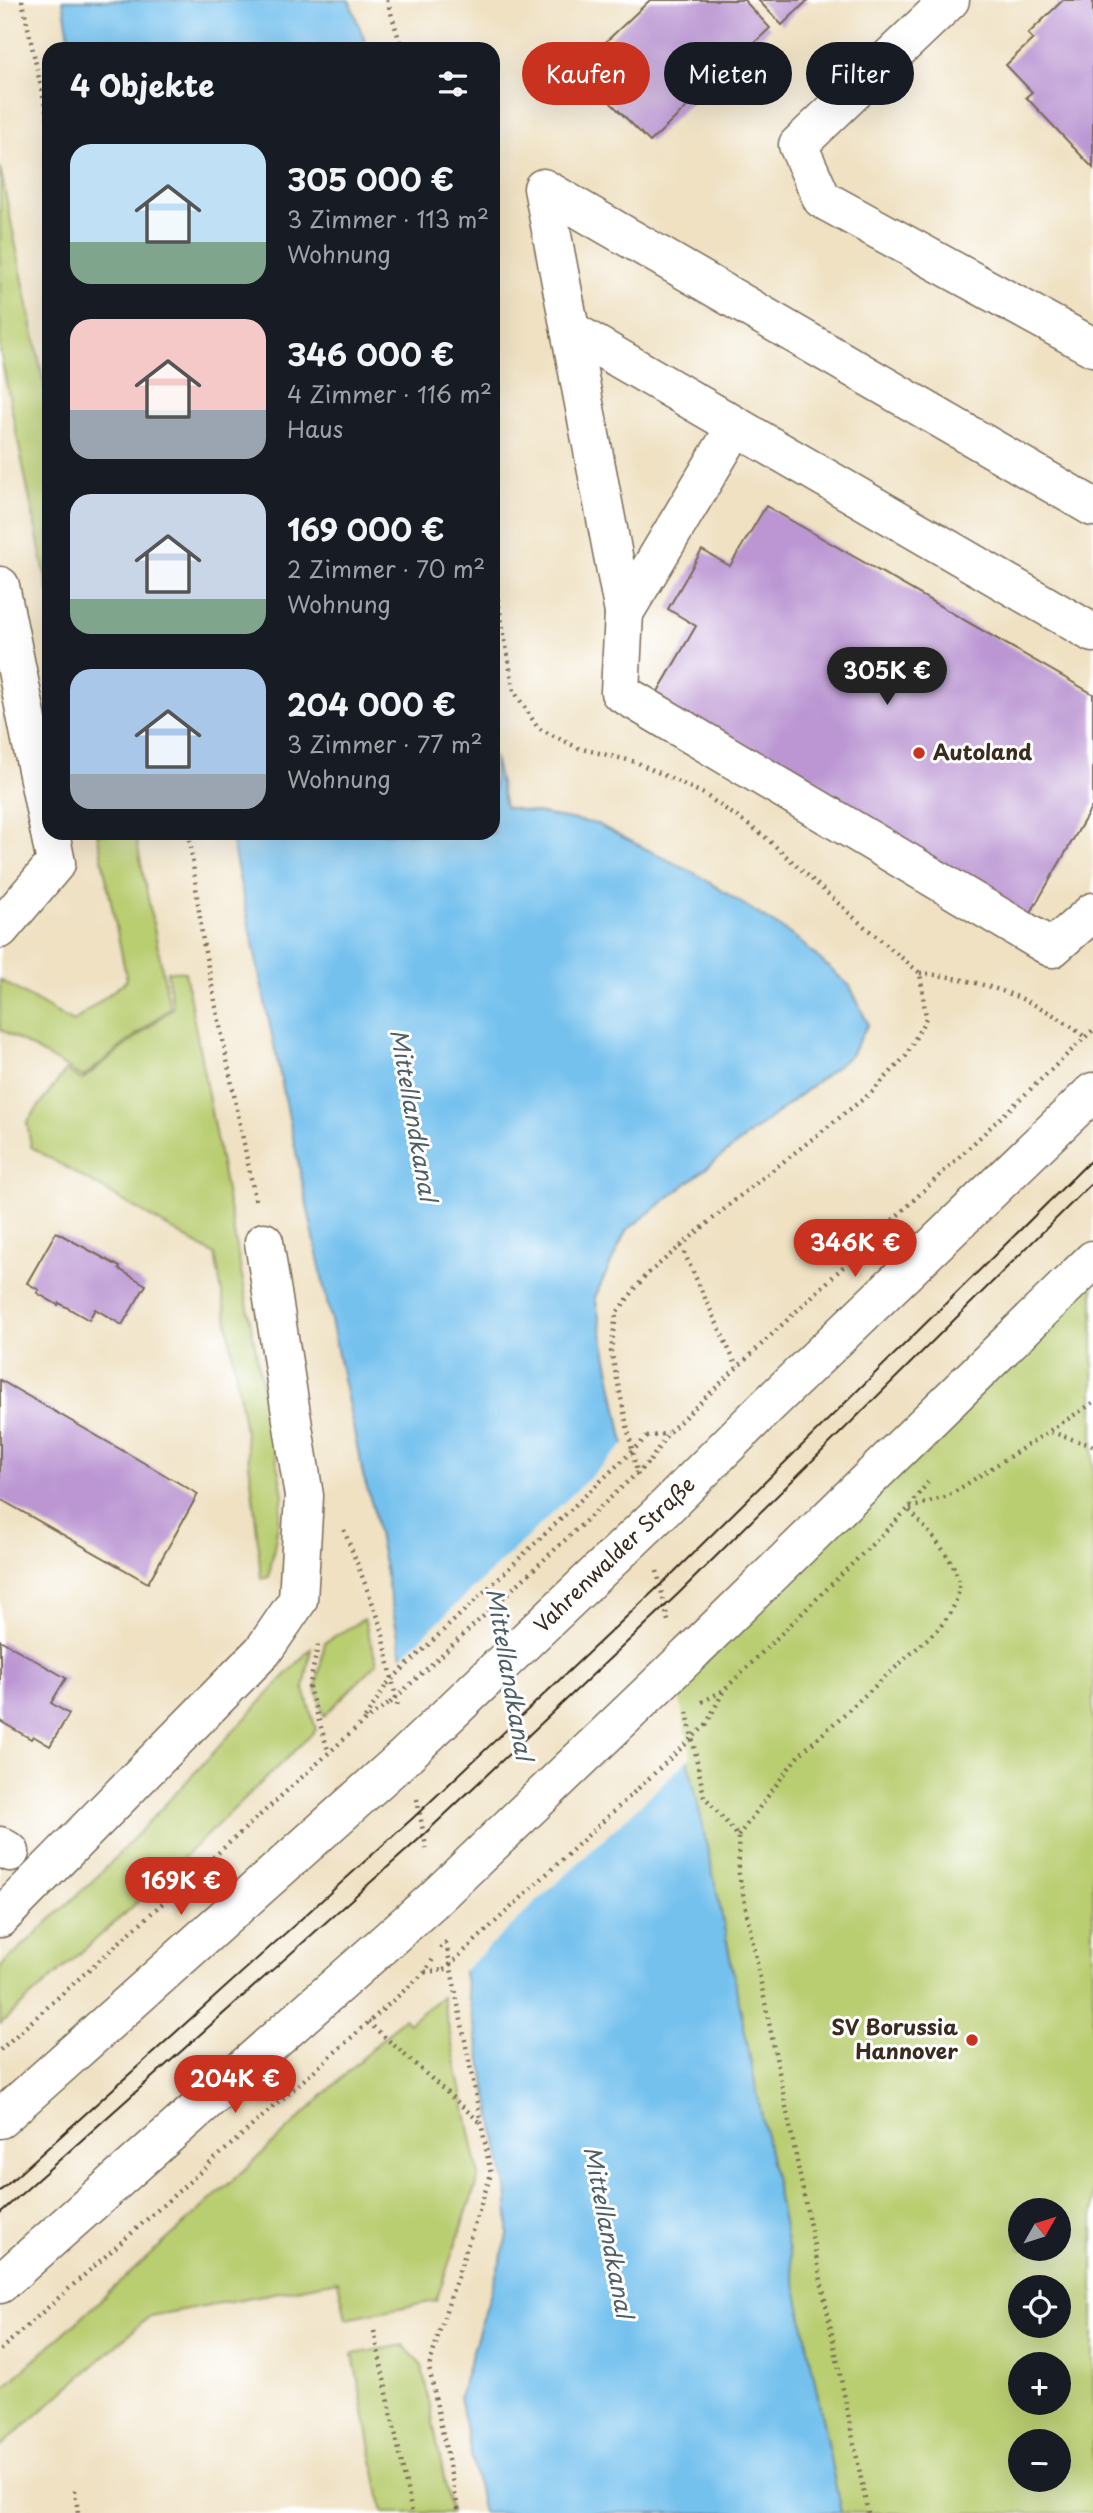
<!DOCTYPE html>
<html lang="de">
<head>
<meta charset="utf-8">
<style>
  :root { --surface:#171b24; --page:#242831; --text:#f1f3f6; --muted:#9ea1a6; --accent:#c8321e }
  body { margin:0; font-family:"Playpen Sans",sans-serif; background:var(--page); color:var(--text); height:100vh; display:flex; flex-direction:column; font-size:26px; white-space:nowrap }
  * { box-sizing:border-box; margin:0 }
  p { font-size:23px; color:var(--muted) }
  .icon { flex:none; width:38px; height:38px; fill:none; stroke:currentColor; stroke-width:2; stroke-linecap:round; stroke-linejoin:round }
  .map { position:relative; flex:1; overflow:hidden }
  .details { position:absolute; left:42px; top:42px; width:458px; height:798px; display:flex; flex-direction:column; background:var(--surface); border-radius:21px; box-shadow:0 7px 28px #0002 }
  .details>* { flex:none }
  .banner { position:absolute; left:522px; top:42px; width:466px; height:63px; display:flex; gap:14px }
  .needle { width:46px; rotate:51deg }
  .controls { position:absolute; left:1008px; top:2198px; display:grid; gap:14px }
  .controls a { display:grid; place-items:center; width:63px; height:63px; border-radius:50%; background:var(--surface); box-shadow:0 7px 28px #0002; font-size:35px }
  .price { position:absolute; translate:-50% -60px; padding:0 16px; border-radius:24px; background:var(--accent); color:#fff; font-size:23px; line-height:46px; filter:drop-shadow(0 2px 4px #0008) }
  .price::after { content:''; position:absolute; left:50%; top:42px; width:21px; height:16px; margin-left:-10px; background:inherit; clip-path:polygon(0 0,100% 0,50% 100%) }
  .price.selected { background:#222; color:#fff }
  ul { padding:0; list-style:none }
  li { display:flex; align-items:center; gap:21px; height:175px; padding:0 28px }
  li span { display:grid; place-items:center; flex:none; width:196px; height:140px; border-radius:21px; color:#555 }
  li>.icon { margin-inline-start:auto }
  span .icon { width:84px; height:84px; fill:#fffc; stroke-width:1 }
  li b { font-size:30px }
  h2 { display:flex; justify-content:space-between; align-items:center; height:84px; padding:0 28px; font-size:30px }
  .pill { padding:0 24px; border-radius:32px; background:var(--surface); box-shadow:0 7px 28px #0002; font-size:24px; line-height:63px }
  .pill.selected { background:var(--accent); color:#fff }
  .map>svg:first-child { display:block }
  .green { fill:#b9cd71; stroke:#7a7c48; stroke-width:2; fill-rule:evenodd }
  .water { fill:#74c1ee; stroke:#587686; stroke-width:2 }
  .pier { fill:#efe1c2 }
  .building { fill:#bb96d3 }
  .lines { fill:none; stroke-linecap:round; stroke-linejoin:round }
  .minor-casing { stroke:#7a6a57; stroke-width:41 }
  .major-casing { stroke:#7a6a57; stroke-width:41 }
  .path { stroke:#7a6a57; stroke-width:4.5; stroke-dasharray:2 5; stroke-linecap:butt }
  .minor { stroke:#fff; stroke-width:38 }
  .major { stroke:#fff; stroke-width:38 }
  .tram { stroke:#3b2a1e; stroke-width:2 }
  .major-bridge-casing { stroke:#7a6a57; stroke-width:41; stroke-linecap:butt }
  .path-bridge { stroke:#7a6a57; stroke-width:4.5; stroke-dasharray:2 5; stroke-linecap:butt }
  .major-bridge { stroke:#fff; stroke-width:38 }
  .poi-dot { fill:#c8321e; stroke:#fff; stroke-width:2.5 }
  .labels { text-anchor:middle; stroke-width:6; stroke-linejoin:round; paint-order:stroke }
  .poi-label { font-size:21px; font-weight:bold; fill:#3b2a1e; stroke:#fff; text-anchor:start }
  .street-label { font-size:21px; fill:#3b2a1e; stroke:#fff }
  .water-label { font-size:23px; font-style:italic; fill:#4f5f67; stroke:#fff }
</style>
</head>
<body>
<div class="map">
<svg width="1093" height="2513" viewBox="0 0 1093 2513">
  <rect width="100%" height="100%" fill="#fff"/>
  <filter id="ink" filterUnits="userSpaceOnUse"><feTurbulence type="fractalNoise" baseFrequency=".0143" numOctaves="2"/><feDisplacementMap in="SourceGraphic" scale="14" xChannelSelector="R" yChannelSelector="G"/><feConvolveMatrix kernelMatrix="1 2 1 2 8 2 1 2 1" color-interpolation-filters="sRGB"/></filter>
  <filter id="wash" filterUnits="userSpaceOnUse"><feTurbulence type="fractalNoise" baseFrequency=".00686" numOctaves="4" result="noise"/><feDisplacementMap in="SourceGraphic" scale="28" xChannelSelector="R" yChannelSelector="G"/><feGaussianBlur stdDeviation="1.57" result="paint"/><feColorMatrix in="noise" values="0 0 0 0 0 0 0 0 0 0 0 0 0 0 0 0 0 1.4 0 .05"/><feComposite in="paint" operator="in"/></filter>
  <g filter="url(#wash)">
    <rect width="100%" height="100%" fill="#efe1c2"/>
    <g class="green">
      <path d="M0,167L49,409V594L0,352Z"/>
      <path d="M97,833H135L170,1008L83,1077L0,1029V980L73,1022L127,980Z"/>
      <path d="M167,971L185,972L283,1495L269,1577L261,1579C253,1470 235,1362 215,1255L31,1147L27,1122L66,1070L82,1080L173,1008Z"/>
      <path d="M1093,1260V2513H841L718,1897L671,1682ZM1020,2210H1059V2249H1020ZM1020,2287H1059V2326H1020ZM1020,2364H1059V2403H1020ZM1020,2441H1059V2480H1020Z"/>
      <path d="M364,1619L377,1663L324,1716L316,1688L325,1642Z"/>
      <path d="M311,1648L304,1689L316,1730L130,1909L0,2024V1967L102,1872Z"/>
      <path d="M442,1996L479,2176L436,2301L346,2318L338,2281L150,2316L0,2447V2391L277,2140L404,2018L409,2023Z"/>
      <path d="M403,2345L422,2366L451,2513H383L353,2354Z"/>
    </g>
    <g class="water">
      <path d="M63,0H349L368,49H71Z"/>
      <path d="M494,756L505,807L597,824L698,875L796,938L850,986L868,1024L851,1055L626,1231L595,1297L671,1682L718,1897L841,2513H483L459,2397L508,2235V2198L373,1508L363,1475L230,833H494Z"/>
    </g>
    <path class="pier" d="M627,1442L691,1757L460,1974L398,1660Z"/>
    <g id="blocks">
      <g class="building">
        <path d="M650,0H744L770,28L650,142L577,69Z"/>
        <path d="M758,0H808L782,25Z"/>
        <path d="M1063,0H1093V168L1026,97L1032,92L1006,65L1033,39L1028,34Z"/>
        <path d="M766,506L1093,694V805L1029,916L653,700L696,626L668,609L702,550L730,566Z"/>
        <path d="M56,1232L120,1267L119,1269L146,1285L122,1325L95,1309L89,1320L59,1303L58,1305L37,1293L39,1290L27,1283Z"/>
        <path d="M0,1380L198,1494L148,1583L0,1499Z"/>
        <path d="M0,1640L66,1678L51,1703L69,1714L50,1746L33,1736L31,1739L0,1721Z"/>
      </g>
    </g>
  </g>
  <g filter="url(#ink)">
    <use href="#blocks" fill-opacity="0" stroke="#7a6a57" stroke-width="2"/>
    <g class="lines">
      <g class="minor-casing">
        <g id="minor">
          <path d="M950,0L798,145L822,199L1093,347"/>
          <path d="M570,330L1093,633"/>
          <path d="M1093,507L543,188L624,613L620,692L1052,948L1093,912"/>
          <path d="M0,586L49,829"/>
          <path d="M624,613L736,426"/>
          <path d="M0,929L56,863L50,833"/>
          <path d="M0,1846L10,1852"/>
          <path d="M0,1918L263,1651L298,1600L304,1496L264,1242"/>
        </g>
      </g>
      <g class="major-casing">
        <g id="major">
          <path d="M662,1511L765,1408L1093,1092"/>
          <path d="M691,1653L1093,1260"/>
          <path d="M0,2119L402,1759"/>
          <path d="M0,2284L431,1902"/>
        </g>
      </g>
      <g class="path">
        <path d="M22,0L49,124"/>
        <path d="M387,0L402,49"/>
        <path d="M494,578L514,691L538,728L578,748L636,762L704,794L764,836L860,923L920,973L926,1018L906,1056L872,1092L741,1195L645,1276L616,1314L611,1351L638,1477"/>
        <path d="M189,833L203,942L256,1203"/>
        <path d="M920,973C980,979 1039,999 1086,1038"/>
        <path d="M681,1246L737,1367"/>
        <path d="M1051,1432L1093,1446"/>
        <path d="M647,1437L668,1433"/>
        <path d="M650,1461L668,1433L1093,1030"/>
        <path d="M910,1508L948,1496L1093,1403"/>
        <path d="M344,1530L381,1625L398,1708"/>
        <path d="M657,1571L668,1621"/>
        <path d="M318,1645L309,1688L329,1753"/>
        <path d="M702,1702L724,1690L908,1509L928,1482"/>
        <path d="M687,1712L704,1796L738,1836L739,1874L868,2513"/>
        <path d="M365,1718L387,1684"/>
        <path d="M706,1725L724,1690"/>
        <path d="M417,1799L427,1852"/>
        <path d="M738,1836L798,1756L938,1629C948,1618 959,1601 959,1585C958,1561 924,1527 908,1509"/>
        <path d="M446,1943L491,2174L441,2326L429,2367L459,2513"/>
        <path d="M425,1972L444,1970"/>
        <path d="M368,2022L482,2124"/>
        <path d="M0,2050L363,1722L390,1703"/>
        <path d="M374,2331L412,2513"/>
        <path d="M0,2350L424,1973L435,1956"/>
        <path d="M75,2490L78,2513"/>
      </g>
      <use href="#minor" class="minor"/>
      <use href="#major" class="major"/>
      <g class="tram">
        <path d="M0,2191L414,1817L674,1572L1093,1158"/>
        <path d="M0,2213L418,1840L679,1593L1093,1182"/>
      </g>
      <g class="major-bridge-casing">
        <g id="major-bridge">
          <path d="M402,1759L662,1511"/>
          <path d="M431,1902L691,1653"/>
        </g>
      </g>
      <g class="path-bridge">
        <path d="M387,1684L647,1437"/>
        <path d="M390,1703L650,1461"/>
        <path d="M440,1948L449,1939"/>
        <path d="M444,1970L706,1725"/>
      </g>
      <use href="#major-bridge" class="major-bridge"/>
    </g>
  </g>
  <g class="poi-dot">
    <circle cx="919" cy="753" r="7"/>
    <circle cx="972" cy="2040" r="7"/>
  </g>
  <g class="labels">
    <g class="poi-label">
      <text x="933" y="760">Autoland</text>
      <text x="958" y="2035" text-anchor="end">SV Borussia<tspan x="958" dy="24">Hannover</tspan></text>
    </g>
    <g class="street-label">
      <text transform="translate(615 1555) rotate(-44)" y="7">Vahrenwalder Straße</text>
    </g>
    <g class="water-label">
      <text transform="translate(413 1115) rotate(80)" y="8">Mittellandkanal</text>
      <text transform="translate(509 1674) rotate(80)" y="8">Mittellandkanal</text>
      <text transform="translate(608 2232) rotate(79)" y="8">Mittellandkanal</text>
    </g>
  </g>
</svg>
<div class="controls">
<a><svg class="needle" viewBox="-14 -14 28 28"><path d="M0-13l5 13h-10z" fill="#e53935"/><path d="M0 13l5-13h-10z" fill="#9ea1a6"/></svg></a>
<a><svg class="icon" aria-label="locate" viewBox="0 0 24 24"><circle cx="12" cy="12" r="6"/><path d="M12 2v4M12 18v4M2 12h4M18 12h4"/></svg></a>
<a>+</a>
<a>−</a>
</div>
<b class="price selected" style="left:887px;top:707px">305K €</b>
<b class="price" style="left:855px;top:1279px">346K €</b>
<b class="price" style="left:181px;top:1917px">169K €</b>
<b class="price" style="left:235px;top:2115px">204K €</b>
<div class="banner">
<a class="pill selected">Kaufen</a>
<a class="pill">Mieten</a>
<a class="pill">Filter</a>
</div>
<section class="details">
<h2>4 Objekte<svg class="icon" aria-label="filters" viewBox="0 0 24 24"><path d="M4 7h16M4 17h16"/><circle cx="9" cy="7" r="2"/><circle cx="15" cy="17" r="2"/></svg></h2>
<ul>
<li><span style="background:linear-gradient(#bfe0f5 70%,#7fa58c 0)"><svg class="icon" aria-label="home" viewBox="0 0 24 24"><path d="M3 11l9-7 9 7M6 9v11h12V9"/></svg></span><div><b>305 000 €</b><p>3 Zimmer · 113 m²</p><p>Wohnung</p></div></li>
<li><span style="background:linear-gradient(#f6c9c9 65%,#9aa5b1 0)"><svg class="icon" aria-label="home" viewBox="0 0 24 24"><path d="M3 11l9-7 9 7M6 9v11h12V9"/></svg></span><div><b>346 000 €</b><p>4 Zimmer · 116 m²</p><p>Haus</p></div></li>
<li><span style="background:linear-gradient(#c9d6e8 75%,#7fa58c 0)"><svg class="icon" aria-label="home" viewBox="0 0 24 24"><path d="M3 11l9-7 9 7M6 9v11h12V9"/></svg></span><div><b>169 000 €</b><p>2 Zimmer · 70 m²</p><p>Wohnung</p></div></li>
<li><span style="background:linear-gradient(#a9c7e8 75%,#9aa5b1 0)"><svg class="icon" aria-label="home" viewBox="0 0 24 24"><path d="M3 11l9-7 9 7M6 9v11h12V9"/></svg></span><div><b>204 000 €</b><p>3 Zimmer · 77 m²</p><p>Wohnung</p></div></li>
</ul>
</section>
</div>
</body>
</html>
